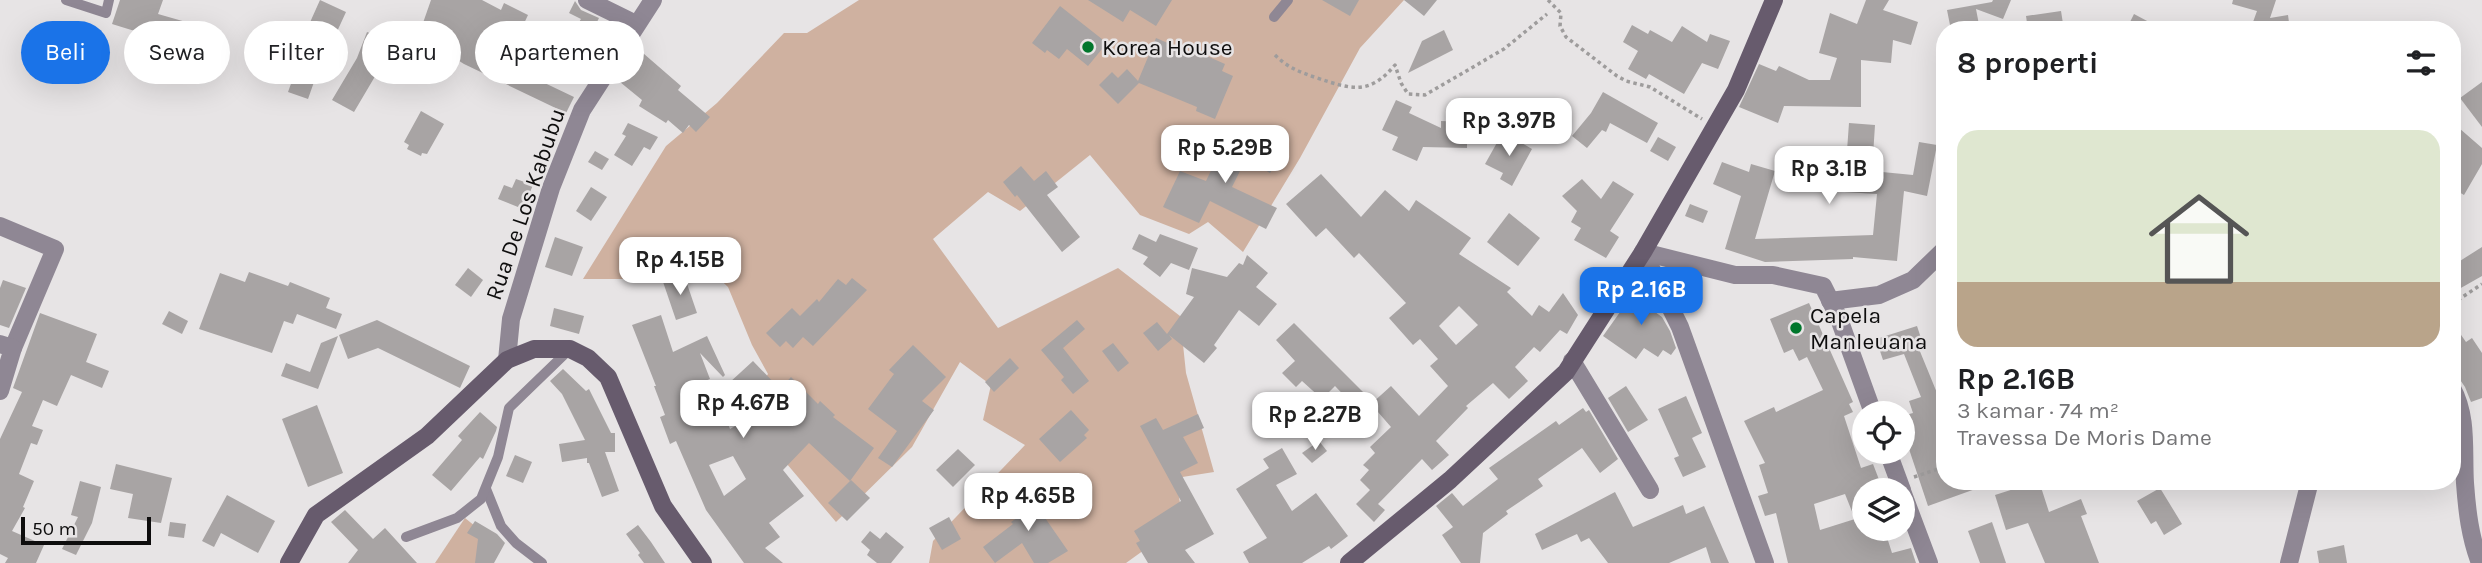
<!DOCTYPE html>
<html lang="id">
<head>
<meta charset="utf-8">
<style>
  :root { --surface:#fff; --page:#f6f6f6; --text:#202124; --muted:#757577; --accent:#1a73e8 }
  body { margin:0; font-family:Karla,sans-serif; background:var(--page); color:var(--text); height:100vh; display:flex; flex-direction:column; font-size:26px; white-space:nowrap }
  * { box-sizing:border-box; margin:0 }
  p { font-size:23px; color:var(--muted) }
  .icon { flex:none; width:38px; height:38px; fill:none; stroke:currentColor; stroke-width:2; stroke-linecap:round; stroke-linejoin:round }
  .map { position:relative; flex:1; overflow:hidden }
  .details { position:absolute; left:1936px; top:21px; width:525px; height:469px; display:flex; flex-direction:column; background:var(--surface); border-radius:28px; box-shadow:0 7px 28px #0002 }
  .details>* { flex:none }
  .top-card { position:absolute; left:21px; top:21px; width:665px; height:63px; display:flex; gap:14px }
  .fabs { position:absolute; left:1852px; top:401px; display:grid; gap:14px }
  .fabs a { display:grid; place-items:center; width:63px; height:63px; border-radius:50%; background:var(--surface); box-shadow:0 7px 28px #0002; font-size:35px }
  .scale { position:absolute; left:21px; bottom:18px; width:130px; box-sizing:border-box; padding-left:7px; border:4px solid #0e0d0d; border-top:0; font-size:19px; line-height:24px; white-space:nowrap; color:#0e0d0d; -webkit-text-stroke:5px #e7e4e5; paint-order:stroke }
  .price { position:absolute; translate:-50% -60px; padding:0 16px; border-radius:14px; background:#fff; color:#222; font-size:23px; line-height:46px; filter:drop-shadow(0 2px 4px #0008) }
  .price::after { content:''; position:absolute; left:50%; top:42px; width:21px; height:16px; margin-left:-10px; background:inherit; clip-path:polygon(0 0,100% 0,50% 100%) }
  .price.selected { background:var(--accent); color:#fff }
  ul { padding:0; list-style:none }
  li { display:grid; align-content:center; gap:14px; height:371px; padding:0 21px }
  li span { display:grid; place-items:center; height:217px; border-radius:21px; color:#555 }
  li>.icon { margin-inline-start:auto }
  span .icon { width:126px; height:126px; fill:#fffc; stroke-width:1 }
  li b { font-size:30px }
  h2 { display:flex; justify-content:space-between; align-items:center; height:84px; padding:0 21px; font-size:30px }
  .tag { padding:0 24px; border-radius:32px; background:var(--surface); box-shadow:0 7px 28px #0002; font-size:24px; line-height:63px }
  .tag.selected { background:var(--accent); color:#fff }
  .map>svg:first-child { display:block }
  .green { fill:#cfb1a0 }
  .building { fill:#a8a4a4; fill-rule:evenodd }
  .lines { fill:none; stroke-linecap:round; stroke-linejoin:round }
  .path { stroke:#9e9c9c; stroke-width:3.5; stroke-dasharray:3.5 3.5; stroke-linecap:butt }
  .lane { stroke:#8f8794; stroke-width:10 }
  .street { stroke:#8f8794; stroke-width:18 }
  .secondary { stroke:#675b6d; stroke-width:18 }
  .poi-dot { fill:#00762c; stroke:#e7e4e5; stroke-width:2.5 }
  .labels { text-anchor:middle; stroke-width:5; stroke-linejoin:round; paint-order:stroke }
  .poi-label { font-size:23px; fill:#0e0d0d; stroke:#e7e4e5; text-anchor:start }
  .street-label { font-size:23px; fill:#0e0d0d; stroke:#e7e4e5 }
</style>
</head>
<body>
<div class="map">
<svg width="2482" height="563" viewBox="0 0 2482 563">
  <rect width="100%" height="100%" fill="#e7e4e5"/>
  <g class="green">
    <path d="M859,0H1404L1360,48L1300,158L1243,252L1208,222L1189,234L1140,215L1090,155L1020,211L988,192L933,239L998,328L1118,268L1180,316L1186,373L1214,472L1176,478L1183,522L1126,563H929L933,541L1025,445L983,420L991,385L960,362L912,447L836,522L743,412L768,374L752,345L728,287L678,239L655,279H583L666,146L717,103L784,33H807Z"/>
    <path d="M465,518L491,539L490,563H435Z"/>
  </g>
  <g class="building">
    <path d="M120,0H163L158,14L193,24L185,53L152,43L154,37L112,24Z"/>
    <path d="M320,0L346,12L329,49L326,48L308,99L288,92L307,39L303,38Z"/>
    <path d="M431,0H482L501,10L504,3L528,15L505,64L574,97L566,113L464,64L448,54L450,51L417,40Z"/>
    <path d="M1088,0H1172L1156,26L1130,10L1123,22Z"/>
    <path d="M1322,0H1359L1350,16Z"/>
    <path d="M1404,0H1437L1424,16Z"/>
    <path d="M1866,0H1889L1883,10L1918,22L1911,45L1893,40L1891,63L1861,60V107L1784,106L1778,123L1739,107L1759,64L1776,71L1779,66L1809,80H1830L1837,58L1819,53L1830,13L1857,24Z"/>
    <path d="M1993,0H2011L2003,19L1976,9L1980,30H1951L1947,10L1992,2Z"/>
    <path d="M2233,0H2276L2270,18L2288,15L2290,30H2248L2247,23L2253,22L2257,11L2232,4Z"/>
    <path d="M575,1L581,10L599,18L595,26L612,37L588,74L558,55L581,19L569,13Z"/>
    <path d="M1060,6L1107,43L1088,66L1067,49L1059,59L1047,50L1045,53L1032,43Z"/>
    <path d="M2061,11L2064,30H2028L2026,16Z"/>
    <path d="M2134,14L2164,30H2126Z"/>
    <path d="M1632,25L1648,34L1650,30L1672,42L1682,26L1707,42L1710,34L1730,41L1718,69L1702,63L1684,94L1649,74L1646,79L1628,69L1638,51L1623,42Z"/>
    <path d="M1444,30L1453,50L1408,73L1422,41Z"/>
    <path d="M367,32L389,40L377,73L354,112L332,100L357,58Z"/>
    <path d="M1156,38L1198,56L1200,53L1225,64L1222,71L1233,76L1215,119L1196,111L1197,107L1139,83L1118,104L1099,85L1112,72L1118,78L1127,69L1138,81Z"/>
    <path d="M636,47L681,86L678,90L710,117L696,132L689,125L683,133L668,120L666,123L639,106L642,100L620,82L635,65L628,59Z"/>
    <path d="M2482,82V127L2460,98Z"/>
    <path d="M1603,92L1658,123L1647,143L1610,123L1606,132L1602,130L1587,148L1572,136L1591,113Z"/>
    <path d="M1396,100L1412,107L1409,113L1441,128V121L1467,122V148L1423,147L1417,161L1392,150L1398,137L1382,130Z"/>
    <path d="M421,111L444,124L427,154L422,153L421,156L407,149L409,145L404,142Z"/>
    <path d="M628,123L658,137L650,150L644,147L632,166L614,155L626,136L622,134Z"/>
    <path d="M1849,123L1875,125L1872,171L1913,175L1919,142L1937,145L1927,196L1904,191L1897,261L1853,257V259L1765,262L1725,249L1741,196L1713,184L1722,162L1749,172L1751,164L1775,171L1755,239L1873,235L1877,194L1844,192Z"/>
    <path d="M2459,128L2482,148V164L2464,195L2452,188V170L2461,155L2452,145V134Z"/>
    <path d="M1503,132L1532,149L1512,186L1500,179L1503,173L1485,164Z"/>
    <path d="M1229,133L1258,146L1259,144L1281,156L1270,173L1246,159L1232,187L1277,208L1266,229L1210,201L1199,223L1163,207L1180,171L1206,181Z"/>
    <path d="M1658,137L1676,147L1668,161L1650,151Z"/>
    <path d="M595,151L609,159L602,170L588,162Z"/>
    <path d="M1021,166L1034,181L1046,171L1058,187L1047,195L1080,237L1062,252L1017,195L1015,197L1003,182Z"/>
    <path d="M1321,174L1361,217L1385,190L1409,211L1416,200L1471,238L1459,254L1511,288L1507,292L1532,316L1539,305L1549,312L1563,293L1578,315L1567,334L1560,330L1540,352L1534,347L1515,367L1528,381L1509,399L1493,383L1466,406L1468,408L1436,441L1449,455L1432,470L1422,459L1378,504L1385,510L1374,522L1356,504L1370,490L1360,480L1369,470L1363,465L1375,453L1370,447L1391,427L1371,404L1391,386L1419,416L1448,386L1430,366L1438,359L1420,339L1413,345L1389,318L1406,303L1359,253L1354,258L1326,228L1316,237L1286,204ZM1459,306L1478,325L1456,345L1439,326Z"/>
    <path d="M516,179L533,185L523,209L498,199L504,185L512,188Z"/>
    <path d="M1582,179L1601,199L1613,181L1634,194L1610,231L1619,237L1606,258L1574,240L1581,228L1571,222L1577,211L1562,196Z"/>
    <path d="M591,187L607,197L591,221L576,211Z"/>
    <path d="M1690,204L1708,211L1703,223L1685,216Z"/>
    <path d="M1509,213L1540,238L1518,266L1487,242Z"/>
    <path d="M1139,234L1156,242L1160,234L1198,248L1189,270L1171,263L1160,277L1143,264L1148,257L1132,249Z"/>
    <path d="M555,237L583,247L572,276L545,267Z"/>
    <path d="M2482,247V276L2452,293V266Z"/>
    <path d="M1247,255L1268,273L1256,287L1277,304L1259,326L1239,310L1214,345L1217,348L1204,363L1169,335L1172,339L1158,351L1143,333L1157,322L1167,334L1194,297L1186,294L1192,268L1227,277L1239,263L1243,265Z"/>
    <path d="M468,268L483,280L471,297L455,285Z"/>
    <path d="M249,272L288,286L290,282L330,298L326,308L342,314L336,329L297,314L293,324L284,321L272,353L199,329L220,273L245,282Z"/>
    <path d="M684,275L697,313L676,320L661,276L672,279Z"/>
    <path d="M852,278L867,290L813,346L803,337L793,348L786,341L780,347L766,333L792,308L800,316L817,299L819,302L838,279L846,285Z"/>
    <path d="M3,280L26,288L9,328L0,325V288Z"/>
    <path d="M1640,284L1649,291L1658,308L1655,312L1662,317L1670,331L1676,348L1671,355L1663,350L1658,357L1644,348L1636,359L1603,336Z"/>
    <path d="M1809,303L1853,402L1849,404L1853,412L1844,416L1861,468L1873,464L1883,490H1864V528H1884L1892,553L1911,548L1916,563H1788L1776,513L1765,516L1758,496L1768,493L1759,465L1765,463L1744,421L1774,407L1776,412L1823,390L1807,357L1799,361L1793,349L1784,353L1770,319ZM1845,494L1855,519L1820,530L1814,504Z"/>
    <path d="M554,308L584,316L579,334L550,326Z"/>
    <path d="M169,311L188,321L182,334L162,324Z"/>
    <path d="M40,313L97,334L86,362L109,371L102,388L71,375L57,406L43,400L32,426L43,430L37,445L31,443L19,474L34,481L23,507L25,508L12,531L44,545L36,563H5L8,558L0,554V439L22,392L13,388Z"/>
    <path d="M661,315L673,352L707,336L725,375L723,377L700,353L710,379L690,387L700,414L721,406L730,429L758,413L729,383L753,361L780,389L791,377L818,404L820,401L835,415L833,417L874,448L850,481L809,443L783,470L804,496L769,523L780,537L765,548L783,563H744L706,510L676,441L670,444L660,417L665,415L654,386H656L632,325ZM733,456L746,479L724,496L709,465Z"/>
    <path d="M377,320L470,366L460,388L378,348L348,359L339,335Z"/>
    <path d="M1077,320L1085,329L1063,348L1089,381L1073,394L1061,380L1064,377L1041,350Z"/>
    <path d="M2452,322L2466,342L2472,338L2482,353V398L2471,402L2465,387L2452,368Z"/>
    <path d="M1294,323L1368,397L1357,409L1335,386L1322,399L1302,381L1296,387L1282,373L1295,361L1276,340Z"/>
    <path d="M1917,326L1924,347L1919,349L1944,410V481H1992V483L1928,506L1906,440L1902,441V416L1913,413L1909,401L1921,397L1904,354L1883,360L1876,339Z"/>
    <path d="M338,336L318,389L281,376L286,363L310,372L321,343Z"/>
    <path d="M1113,343L1129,363L1118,372L1102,351Z"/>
    <path d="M913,345L946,377L922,401L934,410L892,467L878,458L897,431L868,409L894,374L889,370Z"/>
    <path d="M1010,358L1019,368L994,392L985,382Z"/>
    <path d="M563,369L586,391L589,389L611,433H615V452H605L619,491L602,497L589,463H587V458L562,462L559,444L585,440L562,394L550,381Z"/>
    <path d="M1626,386L1648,420L1628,432L1608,398Z"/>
    <path d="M1686,396L1702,433L1692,438L1706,467L1683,477L1674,458L1679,456L1658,409Z"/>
    <path d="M317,405L343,473L308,487L282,419Z"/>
    <path d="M1583,408L1586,412L1589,410L1618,459L1600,473L1582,448L1538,479L1543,486L1506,511L1508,514L1483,533L1480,563H1461L1442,535L1453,527L1436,506L1452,493L1463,506L1498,479L1489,468L1556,421L1559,425Z"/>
    <path d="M1071,410L1089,430L1084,435L1087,438L1060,462L1039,439Z"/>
    <path d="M480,412L497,427L496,431L483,459L480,457L451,491L432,475L462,440L458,436Z"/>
    <path d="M1198,414L1204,428L1183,437L1198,463L1180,472L1214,534L1185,550L1195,563H1148L1136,543L1140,541L1134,531L1181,501L1140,426L1156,418L1163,430Z"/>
    <path d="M1319,441L1327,451L1312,463L1302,453Z"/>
    <path d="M1282,448L1297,474L1276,485L1292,511L1316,493L1348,536L1331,549L1329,546L1302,563H1249L1243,552L1267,538L1236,489L1269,468L1263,459Z"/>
    <path d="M958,449L975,465L953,487L936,470Z"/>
    <path d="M515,455L532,462L523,483L506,476Z"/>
    <path d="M116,464L172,478L161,523L128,518L133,494L110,489Z"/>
    <path d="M851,480L870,498L847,521L828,503Z"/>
    <path d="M80,481L101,487L92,523L76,555L62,549L78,517L71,515Z"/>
    <path d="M2039,481L2049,512L2081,499L2087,514L2081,516L2099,563H2045L2028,523L2006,530L1995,495Z"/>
    <path d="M1024,484L1036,496L1032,499L1068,551L1048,563H1034L1022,543L995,563L983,547L1013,524L1011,522L1023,514L1009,499Z"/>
    <path d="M2160,488L2182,524L2164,535L2156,521L2151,524L2137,501Z"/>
    <path d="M1615,492L1633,527L1683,505L1686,514L1704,506L1729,563H1711L1706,547L1669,563H1608L1589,538L1581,542L1577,534L1542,550L1535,534Z"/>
    <path d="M227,495L275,521L258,553L221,533L214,547L202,541Z"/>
    <path d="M345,510L373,539L385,528L417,563H348L358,550L331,522Z"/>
    <path d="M949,517L961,539L942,550L929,528Z"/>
    <path d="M475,521L497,534L505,543L494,563H475L478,539L467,533Z"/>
    <path d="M170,522L186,524L184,538L168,536Z"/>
    <path d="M1992,522L2006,563H1980L1968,531Z"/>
    <path d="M638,525L651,542L665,563H644L638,555L640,553L626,534Z"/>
    <path d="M870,531L880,539L886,532L904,547L891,563H877L867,555L870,550L861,542Z"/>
    <path d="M2344,545L2347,563H2319L2317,551Z"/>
  </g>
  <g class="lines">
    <g class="path">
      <path d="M1548,0L1561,13L1560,26L1566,37L1617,76L1626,81L1650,87L1702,119"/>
      <path d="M1275,55C1288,68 1300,72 1317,78C1351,89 1369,96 1395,65L1401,83L1408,94L1425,95L1504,49L1547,14"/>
      <path d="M2452,304L2482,284"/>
      <path d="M1914,477L1944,467"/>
    </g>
    <g class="lane">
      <path d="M66,0L106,13L109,0"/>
      <path d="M1274,17L1288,0"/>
      <path d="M486,489L501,526L516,543L542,563"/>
      <path d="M406,537L457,518L481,499L498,457L509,408L570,349"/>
    </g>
    <g class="street">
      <path d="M587,0L636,24"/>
      <path d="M0,226L55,249L13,348"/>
      <path d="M1643,252L1680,327L1765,563"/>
      <path d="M1643,252L1735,275H1773L1823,286L1838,316L1873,413"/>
      <path d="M1830,301L1879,295L1913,280L1944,250"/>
      <path d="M0,344L13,348L0,391"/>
      <path d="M507,360L511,319L551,188L582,110L653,0"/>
      <path d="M1572,361L1650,490"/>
      <path d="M2452,388C2468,417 2463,451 2465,483C2467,511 2470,537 2480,563"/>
      <path d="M1888,452L1902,490"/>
      <path d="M1902,491L1929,563"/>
      <path d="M2289,563L2310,481"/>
    </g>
    <g class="secondary">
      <path d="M289,563L316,515L427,436L507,360L534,349H570L588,358L608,377L663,506L703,563"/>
      <path d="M1349,563L1450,480L1566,372L1643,252L1736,90L1774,0"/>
    </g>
  </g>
  <g class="poi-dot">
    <circle cx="1088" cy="47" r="7"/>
    <circle cx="1796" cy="328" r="7"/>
  </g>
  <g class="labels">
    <g class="poi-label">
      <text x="1102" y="55">Korea House</text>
      <text x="1810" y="323">Capela<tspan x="1810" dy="26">Manleuana</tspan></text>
    </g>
    <g class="street-label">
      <text transform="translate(525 204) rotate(-71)" y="8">Rua De Los Kabubu</text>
    </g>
  </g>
</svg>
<div class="fabs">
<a><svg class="icon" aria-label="locate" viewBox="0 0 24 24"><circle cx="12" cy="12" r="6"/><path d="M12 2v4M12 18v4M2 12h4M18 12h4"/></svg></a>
<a><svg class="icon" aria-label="layers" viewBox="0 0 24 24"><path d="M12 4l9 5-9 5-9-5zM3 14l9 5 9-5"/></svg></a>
</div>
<div class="scale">50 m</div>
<b class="price" style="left:1509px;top:158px">Rp 3.97B</b>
<b class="price" style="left:1225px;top:185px">Rp 5.29B</b>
<b class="price" style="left:1829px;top:206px">Rp 3.1B</b>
<b class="price" style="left:680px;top:297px">Rp 4.15B</b>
<b class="price selected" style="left:1641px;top:327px">Rp 2.16B</b>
<b class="price" style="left:743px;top:440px">Rp 4.67B</b>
<b class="price" style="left:1315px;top:452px">Rp 2.27B</b>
<b class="price" style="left:1028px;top:533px">Rp 4.65B</b>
<div class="top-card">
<a class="tag selected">Beli</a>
<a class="tag">Sewa</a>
<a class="tag">Filter</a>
<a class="tag">Baru</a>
<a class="tag">Apartemen</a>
</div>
<section class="details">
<h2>8 properti<svg class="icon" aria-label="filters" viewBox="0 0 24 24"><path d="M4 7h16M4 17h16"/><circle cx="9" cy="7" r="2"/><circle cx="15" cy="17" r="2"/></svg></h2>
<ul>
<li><span style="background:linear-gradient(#dfe7d0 70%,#b9a48a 0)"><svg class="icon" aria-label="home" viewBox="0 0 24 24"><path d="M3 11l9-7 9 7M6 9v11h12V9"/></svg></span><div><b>Rp 2.16B</b><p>3 kamar · 74 m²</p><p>Travessa De Moris Dame</p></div></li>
</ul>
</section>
</div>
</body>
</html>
